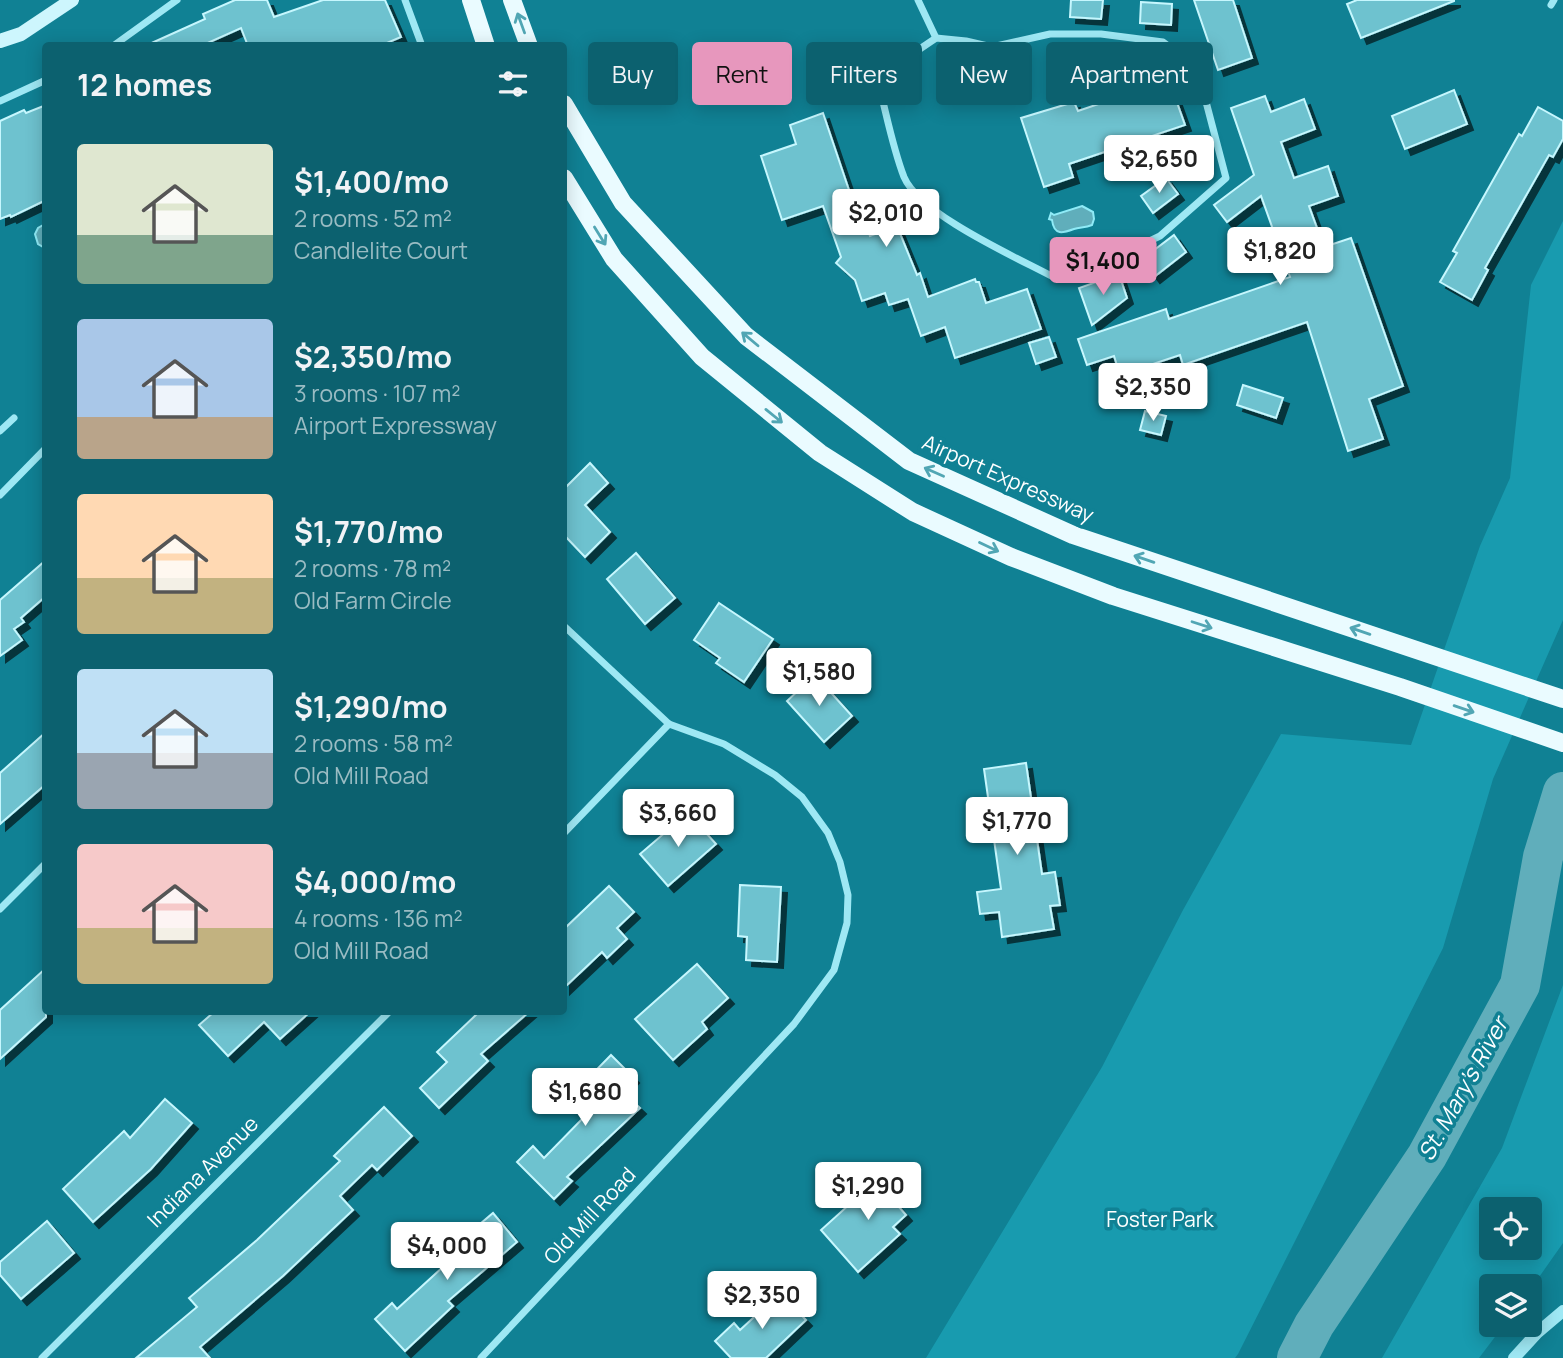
<!DOCTYPE html>
<html lang="en">
<head>
<meta charset="utf-8">
<style>
  :root { --surface:#0c616f; --page:#156774; --text:#f1f3f6; --muted:#9abcc3; --accent:#e797bd }
  body { margin:0; font-family:Manrope,sans-serif; background:var(--page); color:var(--text); height:100vh; display:flex; flex-direction:column; font-size:26px; white-space:nowrap }
  * { box-sizing:border-box; margin:0 }
  p { font-size:23px; color:var(--muted) }
  .icon { flex:none; width:38px; height:38px; fill:none; stroke:currentColor; stroke-width:2; stroke-linecap:round; stroke-linejoin:round }
  .map { position:relative; flex:1; overflow:hidden }
  .sheet { position:absolute; left:42px; top:42px; width:525px; height:973px; display:flex; flex-direction:column; background:var(--surface); border-radius:7px; box-shadow:0 4px 18px #0003 }
  .sheet>* { flex:none }
  .top-card { position:absolute; left:588px; top:42px; width:665px; height:63px; display:flex; gap:14px }
  .controls { position:absolute; left:1479px; top:1197px; display:grid; gap:14px }
  .controls a { display:grid; place-items:center; width:63px; height:63px; border-radius:7px; background:var(--surface); box-shadow:0 4px 18px #0003; font-size:35px }
  .price { position:absolute; translate:-50% -60px; padding:0 16px; border-radius:7px; background:#fff; color:#222; font-size:23px; line-height:46px; filter:drop-shadow(0 2px 4px #0008) }
  .price::after { content:''; position:absolute; left:50%; top:42px; width:21px; height:16px; margin-left:-10px; background:inherit; clip-path:polygon(0 0,100% 0,50% 100%) }
  .price.selected { background:var(--accent); color:#111 }
  ul { padding:0; list-style:none }
  li { display:flex; align-items:center; gap:21px; height:175px; padding:0 35px }
  li span { display:grid; place-items:center; flex:none; width:196px; height:140px; border-radius:7px; color:#555 }
  li>.icon { margin-inline-start:auto }
  span .icon { width:84px; height:84px; fill:#fffc; stroke-width:1 }
  li b { font-size:30px }
  h2 { display:flex; justify-content:space-between; align-items:center; height:84px; padding:0 35px; font-size:30px }
  .pill { padding:0 24px; border-radius:7px; background:var(--surface); box-shadow:0 4px 18px #0003; font-size:24px; line-height:63px }
  .pill.selected { background:var(--accent); color:#111 }
  .map>svg:first-child { display:block }
  .green { fill:#189baf; fill-rule:evenodd }
  .water { fill:#60aebb; stroke:#8febf7; stroke-width:2 }
  .lines { fill:none; stroke-linecap:round; stroke-linejoin:round }
  .river { stroke:#60aebb; stroke-width:40 }
  .building { fill:#6ec2cf; stroke:#c6f7fe; stroke-width:2; filter:url(#shadow) }
  .minor { stroke:#9ee8f4; stroke-width:7 }
  .tertiary { stroke:#9ee8f4; stroke-width:12 }
  .secondary { stroke:#cdf6fd; stroke-width:14 }
  .primary { stroke:#eafbff; stroke-width:18 }
  .oneway { stroke:#51a6b4 }
  .labels { text-anchor:middle; stroke-width:7; stroke-linejoin:round; paint-order:stroke }
  .street-label { font-size:21px; fill:#fff; stroke:#108194 }
  .park-label { font-size:21px; fill:#fcffff; stroke:#108194 }
  .water-label { font-size:23px; font-style:italic; fill:#fbfeff; stroke:#108194 }
</style>
</head>
<body>
<div class="map">
<svg width="1563" height="1358" viewBox="0 0 1563 1358">
  <defs>
    <filter id="shadow"><feDropShadow dx="6" dy="6" stdDeviation="0" flood-color="#0009"/></filter>
  </defs>
  <rect width="100%" height="100%" fill="#108194"/>
  <g class="green">
    <path d="M1563,221V620L1493,779L1443,948L1238,1354L1235,1358H926L1102,1067L1183,910L1281,734L1411,745L1480,546L1510,478L1531,285Z"/>
    <path d="M1563,985V1243L1530,1290V1286H1491V1325H1504L1479,1358H1382L1502,1148ZM1530,1209V1248H1491V1209Z"/>
  </g>
  <g class="water">
    <path d="M1082,206L1093,212L1094,219L1092,225C1085,228 1080,227 1074,229C1063,233 1054,236 1052,220L1049,219L1051,213L1054,215Z"/>
    <path d="M45,224H46L45,248L38,244L35,234L38,228Z"/>
  </g>
  <g class="lines">
    <path class="river" d="M1297,1358L1314,1325L1427,1156L1520,985L1543,857L1563,792"/>
  </g>
  <g class="building">
    <path d="M235,0H267L274,17L323,0H385L401,37L380,46H248L241,28L201,46H145L205,19L203,14Z"/>
    <path d="M1071,0H1103L1101,19L1070,17Z"/>
    <path d="M1194,0H1233L1252,58L1218,70Z"/>
    <path d="M1357,0H1454V1L1361,38L1347,4Z"/>
    <path d="M1141,2L1172,4L1171,25L1140,23Z"/>
    <path d="M1097,47L1128,50L1126,71L1095,68Z"/>
    <path d="M1169,80L1185,125L1069,164L1073,177L1044,187L1021,118L1074,102L1078,111Z"/>
    <path d="M1454,90L1467,124L1405,149L1392,116Z"/>
    <path d="M1265,96L1271,112L1304,99L1315,129L1281,142L1294,178L1328,166L1338,196L1309,206L1324,247L1351,238L1403,386L1369,399L1383,439L1348,451L1307,322L1183,365L1180,355L1120,375L1114,356L1087,365L1078,339L1166,309L1169,319L1290,277L1261,196L1227,222L1214,205L1254,175L1231,108Z"/>
    <path d="M46,105V200L11,217L10,215L0,219V121L24,110L26,113Z"/>
    <path d="M1538,107L1563,121V139L1553,157L1549,155L1485,268L1488,270L1472,300L1440,282L1457,253L1453,251L1519,134L1522,136Z"/>
    <path d="M823,113L851,196L856,194L870,236L897,226L917,275L920,273L928,297L975,279L976,282H979L986,303L1027,289L1041,329L955,358L945,327L921,336L908,299L889,305L885,293L862,301L855,280L836,263L841,257L823,206L782,220L761,156L796,144L790,125Z"/>
    <path d="M1166,178L1178,194L1153,213L1141,196Z"/>
    <path d="M1174,235L1186,252L1154,277L1141,260Z"/>
    <path d="M1119,274L1127,298L1092,325L1079,288Z"/>
    <path d="M1049,337L1056,357L1036,364L1029,343Z"/>
    <path d="M1243,385L1283,398L1276,418L1237,405Z"/>
    <path d="M1145,411L1166,416L1161,435L1140,430Z"/>
    <path d="M590,463L608,483L585,505L610,532L585,557L564,535V489Z"/>
    <path d="M636,553L675,598L645,624L607,579Z"/>
    <path d="M46,560V596L21,618L24,622L14,629L22,640L0,656V600Z"/>
    <path d="M719,603L773,639L744,682L716,663L720,658L694,640Z"/>
    <path d="M815,675L852,716L824,742L787,701Z"/>
    <path d="M46,732V784L0,824V773Z"/>
    <path d="M1026,763L1042,874L1055,872L1060,905L1050,906L1054,929L1002,937L999,912L980,914L977,892L1001,889L984,769Z"/>
    <path d="M688,813L716,844L668,886L640,854Z"/>
    <path d="M740,885L781,887L777,962L746,960L747,937L738,936Z"/>
    <path d="M609,886L634,912L617,928L627,939L607,958L602,952L564,988V929Z"/>
    <path d="M697,964L728,998L702,1022L707,1029L673,1060L635,1019Z"/>
    <path d="M46,968V1017L0,1059V1010Z"/>
    <path d="M214,1012H310L280,1039L264,1022L228,1056L199,1025Z"/>
    <path d="M479,1012H529L481,1054L488,1061L439,1108L420,1088L447,1062L437,1052Z"/>
    <path d="M611,1055L633,1077L621,1090L640,1108L567,1177L572,1181L554,1199L517,1162L533,1146L544,1158L588,1113L571,1096Z"/>
    <path d="M165,1099L192,1123L151,1169L93,1222L63,1189L124,1131L130,1138Z"/>
    <path d="M384,1107L412,1136L377,1170L372,1165L340,1196L353,1210L283,1276L200,1347L210,1358H136L197,1307L189,1298L257,1240L340,1161L334,1156Z"/>
    <path d="M891,1167L907,1185L892,1199L906,1215L893,1227L900,1234L858,1272L821,1230Z"/>
    <path d="M493,1213L517,1242L448,1301L453,1306L405,1351L375,1319L392,1303L397,1309L445,1265L440,1258Z"/>
    <path d="M47,1221L74,1253L21,1299L0,1275V1262Z"/>
    <path d="M780,1293L806,1320L766,1358H731L715,1341L734,1323L740,1330Z"/>
  </g>
  <g class="lines">
    <g class="minor">
      <path d="M405,0L422,46"/>
      <path d="M918,0L936,38"/>
      <path d="M1551,5L1554,0"/>
      <path d="M1050,34H1101L1163,42L1187,60L1205,98L1226,178L1160,236L1097,266L1055,278C1018,258 920,215 904,177C892,146 886,111 877,78L936,38L966,41L992,47Z"/>
      <path d="M113,46L177,0"/>
      <path d="M0,101L46,80"/>
      <path d="M0,431L14,418"/>
      <path d="M0,495L46,448"/>
      <path d="M564,833L669,724"/>
      <path d="M0,909L46,863"/>
      <path d="M42,1358L389,1012"/>
      <path d="M481,1358L794,1024L834,970L847,923L848,895L840,862L828,833L802,797L775,775L724,744L669,724L564,626"/>
    </g>
    <path class="tertiary" d="M1514,1358L1537,1333L1563,1311"/>
    <path class="secondary" d="M0,41L21,34L72,0"/>
    <g class="primary">
      <path d="M471,0L486,46"/>
      <path d="M512,0L529,46"/>
      <path d="M564,104L623,203L746,336L909,461L1073,535L1563,699"/>
      <path d="M564,178L614,259L702,357L820,453L913,512L1011,557L1113,596L1400,687L1563,743"/>
    </g>
  </g>
  <defs><path id="oneway-shaft" d="M-6 0H5M1.5-3L5.5 0L1.5 3" fill="none" stroke-width="1.6" stroke-linecap="round" stroke-linejoin="round" transform="scale(1.75)"/></defs>
  <g class="oneway">
    <use href="#oneway-shaft" transform="translate(521 23) rotate(-110)"/>
    <use href="#oneway-shaft" transform="translate(600 236) rotate(58)"/>
    <use href="#oneway-shaft" transform="translate(750 339) rotate(-140)"/>
    <use href="#oneway-shaft" transform="translate(774 416) rotate(39)"/>
    <use href="#oneway-shaft" transform="translate(934 472) rotate(-156)"/>
    <use href="#oneway-shaft" transform="translate(989 547) rotate(25)"/>
    <use href="#oneway-shaft" transform="translate(1144 559) rotate(-161)"/>
    <use href="#oneway-shaft" transform="translate(1202 625) rotate(18)"/>
    <use href="#oneway-shaft" transform="translate(1360 631) rotate(-161)"/>
    <use href="#oneway-shaft" transform="translate(1464 709) rotate(19)"/>
  </g>
  <g class="labels">
    <g class="street-label">
      <text transform="translate(1008 479) rotate(24)" y="7">Airport Expressway</text>
      <text transform="translate(203 1172) rotate(-45)" y="7">Indiana Avenue</text>
      <text transform="translate(590 1216) rotate(-47)" y="7">Old Mill Road</text>
    </g>
    <g class="park-label">
      <text x="1160" y="1227">Foster Park</text>
    </g>
    <g class="water-label">
      <text transform="translate(1463 1089) rotate(-61)" y="8">St. Mary's River</text>
    </g>
  </g>
</svg>
<div class="controls">
<a><svg class="icon" aria-label="locate" viewBox="0 0 24 24"><circle cx="12" cy="12" r="6"/><path d="M12 2v4M12 18v4M2 12h4M18 12h4"/></svg></a>
<a><svg class="icon" aria-label="layers" viewBox="0 0 24 24"><path d="M12 4l9 5-9 5-9-5zM3 14l9 5 9-5"/></svg></a>
</div>
<b class="price" style="left:1159px;top:195px">$2,650</b>
<b class="price" style="left:886px;top:249px">$2,010</b>
<b class="price" style="left:1280px;top:287px">$1,820</b>
<b class="price selected" style="left:1103px;top:297px">$1,400</b>
<b class="price" style="left:1153px;top:423px">$2,350</b>
<b class="price" style="left:819px;top:708px">$1,580</b>
<b class="price" style="left:678px;top:849px">$3,660</b>
<b class="price" style="left:1017px;top:857px">$1,770</b>
<b class="price" style="left:585px;top:1128px">$1,680</b>
<b class="price" style="left:868px;top:1222px">$1,290</b>
<b class="price" style="left:447px;top:1282px">$4,000</b>
<b class="price" style="left:762px;top:1331px">$2,350</b>
<div class="top-card">
<a class="pill">Buy</a>
<a class="pill selected">Rent</a>
<a class="pill">Filters</a>
<a class="pill">New</a>
<a class="pill">Apartment</a>
</div>
<section class="sheet">
<h2>12 homes<svg class="icon" aria-label="filters" viewBox="0 0 24 24"><path d="M4 7h16M4 17h16"/><circle cx="9" cy="7" r="2"/><circle cx="15" cy="17" r="2"/></svg></h2>
<ul>
<li><span style="background:linear-gradient(#dfe7d0 65%,#7fa58c 0)"><svg class="icon" aria-label="home" viewBox="0 0 24 24"><path d="M3 11l9-7 9 7M6 9v11h12V9"/></svg></span><div><b>$1,400/mo</b><p>2 rooms · 52 m²</p><p>Candlelite Court</p></div></li>
<li><span style="background:linear-gradient(#a9c7e8 70%,#b9a48a 0)"><svg class="icon" aria-label="home" viewBox="0 0 24 24"><path d="M3 11l9-7 9 7M6 9v11h12V9"/></svg></span><div><b>$2,350/mo</b><p>3 rooms · 107 m²</p><p>Airport Expressway</p></div></li>
<li><span style="background:linear-gradient(#ffd9b3 60%,#c2b280 0)"><svg class="icon" aria-label="home" viewBox="0 0 24 24"><path d="M3 11l9-7 9 7M6 9v11h12V9"/></svg></span><div><b>$1,770/mo</b><p>2 rooms · 78 m²</p><p>Old Farm Circle</p></div></li>
<li><span style="background:linear-gradient(#bfe0f5 60%,#9aa5b1 0)"><svg class="icon" aria-label="home" viewBox="0 0 24 24"><path d="M3 11l9-7 9 7M6 9v11h12V9"/></svg></span><div><b>$1,290/mo</b><p>2 rooms · 58 m²</p><p>Old Mill Road</p></div></li>
<li><span style="background:linear-gradient(#f6c9c9 60%,#c2b280 0)"><svg class="icon" aria-label="home" viewBox="0 0 24 24"><path d="M3 11l9-7 9 7M6 9v11h12V9"/></svg></span><div><b>$4,000/mo</b><p>4 rooms · 136 m²</p><p>Old Mill Road</p></div></li>
</ul>
</section>
</div>
</body>
</html>
